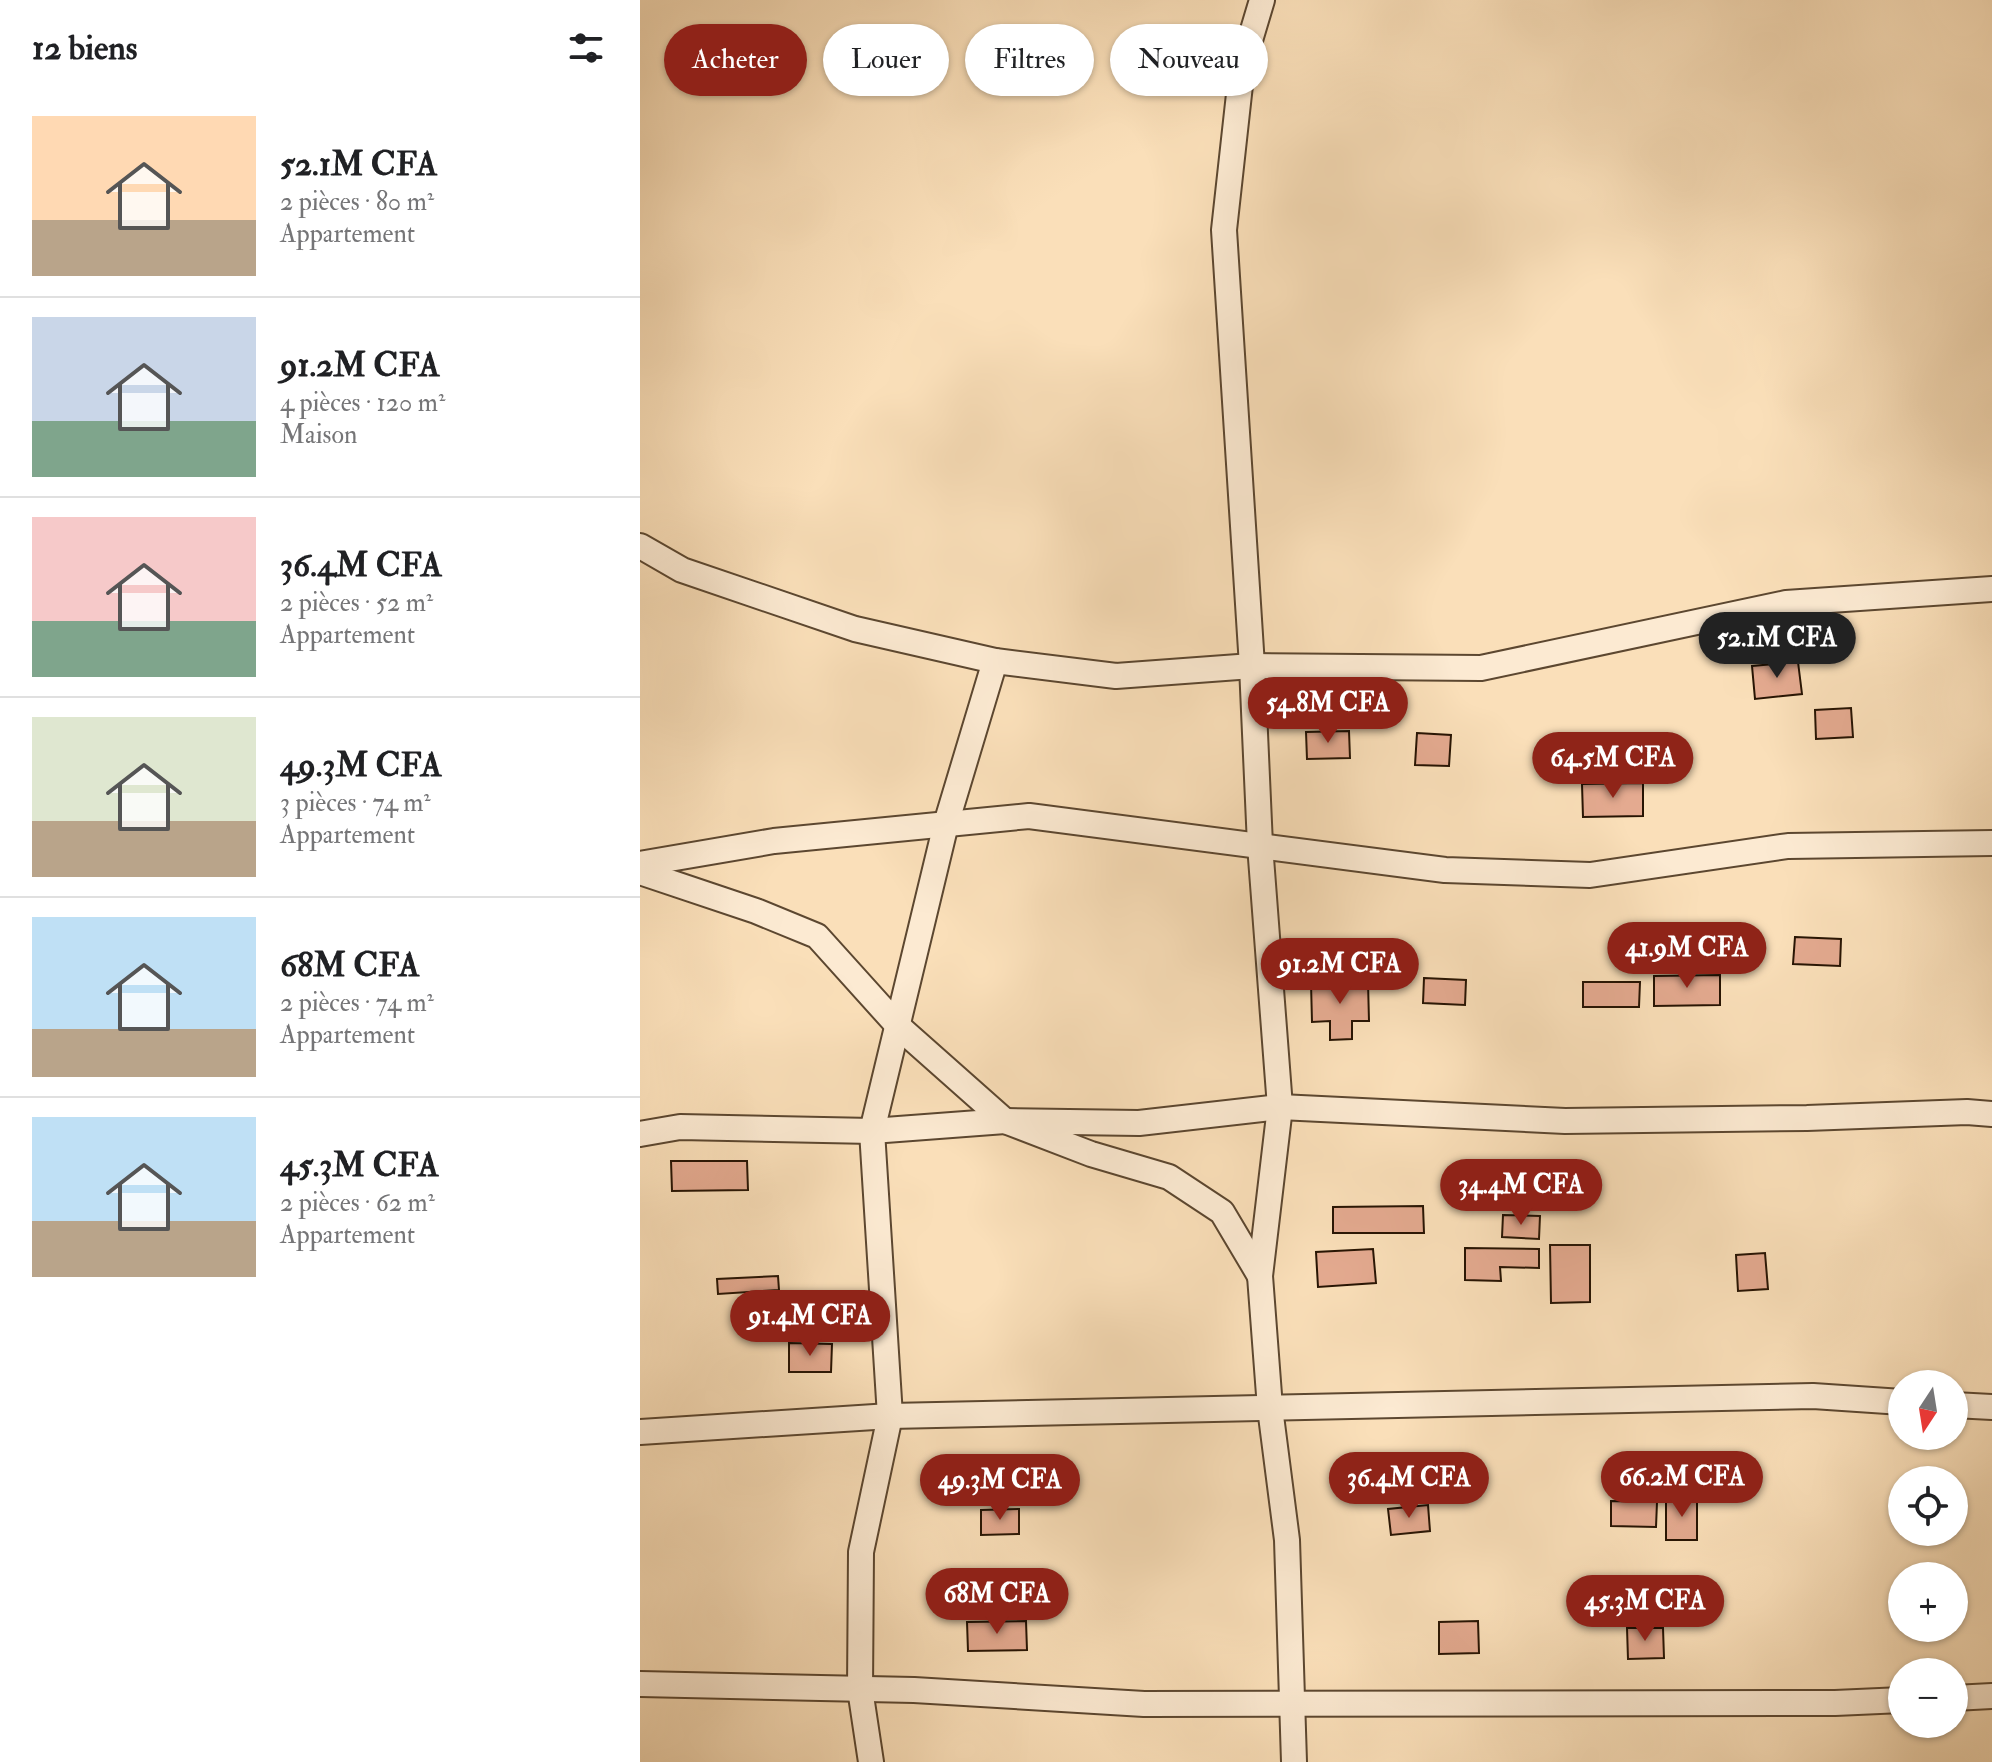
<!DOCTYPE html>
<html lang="fr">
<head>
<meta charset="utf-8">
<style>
  :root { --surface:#fff; --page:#f2f2f2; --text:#202124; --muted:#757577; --line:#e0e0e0; --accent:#8f2418 }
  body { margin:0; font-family:"IM FELL Double Pica",serif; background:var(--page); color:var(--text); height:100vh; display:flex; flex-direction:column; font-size:30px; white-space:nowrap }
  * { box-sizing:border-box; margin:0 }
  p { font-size:26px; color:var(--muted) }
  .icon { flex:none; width:44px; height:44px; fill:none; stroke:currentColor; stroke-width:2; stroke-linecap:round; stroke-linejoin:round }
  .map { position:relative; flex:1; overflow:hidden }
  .details { display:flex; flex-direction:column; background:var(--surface); width:640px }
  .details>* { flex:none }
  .hud { position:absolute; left:24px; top:24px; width:760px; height:72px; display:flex; gap:16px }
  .needle { width:52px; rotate:192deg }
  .tools { position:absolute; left:1248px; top:1370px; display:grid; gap:16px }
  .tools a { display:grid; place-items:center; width:80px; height:80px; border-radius:50%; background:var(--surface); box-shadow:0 2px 6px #0004; font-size:40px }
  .price { position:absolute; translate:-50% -68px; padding:0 18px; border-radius:28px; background:var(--accent); color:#fff; font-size:26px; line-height:52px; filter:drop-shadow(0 2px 4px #0008) }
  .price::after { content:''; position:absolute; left:50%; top:48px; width:24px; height:18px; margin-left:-12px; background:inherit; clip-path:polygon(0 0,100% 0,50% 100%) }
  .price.on { background:#222; color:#fff }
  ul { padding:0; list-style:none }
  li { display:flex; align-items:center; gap:24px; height:200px; padding:0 32px }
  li+li { border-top:2px solid var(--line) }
  li span { display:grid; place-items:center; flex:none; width:224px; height:160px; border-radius:0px; color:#555 }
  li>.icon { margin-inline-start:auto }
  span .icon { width:96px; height:96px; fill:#fffc; stroke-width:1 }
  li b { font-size:34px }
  h2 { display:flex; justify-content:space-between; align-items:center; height:96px; padding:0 32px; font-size:34px }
  .pill { padding:0 28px; border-radius:36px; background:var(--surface); box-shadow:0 2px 6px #0004; font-size:28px; line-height:72px }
  .pill.on { background:var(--accent); color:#fff }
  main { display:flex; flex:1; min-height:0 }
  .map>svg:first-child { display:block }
  .building { fill:#e4aa90; stroke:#271403; stroke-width:2 }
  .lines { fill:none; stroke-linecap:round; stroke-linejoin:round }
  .street-casing { stroke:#5c4730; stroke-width:28 }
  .street { stroke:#fcead2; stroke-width:24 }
</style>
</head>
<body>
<main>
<section class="details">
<h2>12 biens<svg class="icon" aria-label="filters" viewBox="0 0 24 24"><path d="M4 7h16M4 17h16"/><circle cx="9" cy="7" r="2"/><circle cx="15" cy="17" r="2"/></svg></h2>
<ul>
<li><span style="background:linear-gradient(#ffd9b3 65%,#b9a48a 0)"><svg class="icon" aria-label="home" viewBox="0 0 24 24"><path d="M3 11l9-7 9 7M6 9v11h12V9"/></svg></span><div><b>52.1M CFA</b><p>2 pièces · 80 m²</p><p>Appartement</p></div></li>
<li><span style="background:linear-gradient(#c9d6e8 65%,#7fa58c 0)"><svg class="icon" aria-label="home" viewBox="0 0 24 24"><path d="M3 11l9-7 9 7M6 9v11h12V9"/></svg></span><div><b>91.2M CFA</b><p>4 pièces · 120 m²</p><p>Maison</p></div></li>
<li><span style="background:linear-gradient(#f6c9c9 65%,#7fa58c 0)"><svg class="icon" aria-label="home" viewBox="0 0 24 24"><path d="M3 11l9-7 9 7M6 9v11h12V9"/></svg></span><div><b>36.4M CFA</b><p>2 pièces · 52 m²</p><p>Appartement</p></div></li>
<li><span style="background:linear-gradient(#dfe7d0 65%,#b9a48a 0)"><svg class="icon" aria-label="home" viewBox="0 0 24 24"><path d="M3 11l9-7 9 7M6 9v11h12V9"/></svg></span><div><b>49.3M CFA</b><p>3 pièces · 74 m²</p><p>Appartement</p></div></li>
<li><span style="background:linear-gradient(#bfe0f5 70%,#b9a48a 0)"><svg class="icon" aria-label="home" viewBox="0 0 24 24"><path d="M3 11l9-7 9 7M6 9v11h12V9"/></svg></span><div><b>68M CFA</b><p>2 pièces · 74 m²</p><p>Appartement</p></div></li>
<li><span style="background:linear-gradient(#bfe0f5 65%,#b9a48a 0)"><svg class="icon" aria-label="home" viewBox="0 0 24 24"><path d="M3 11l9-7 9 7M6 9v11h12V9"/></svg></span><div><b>45.3M CFA</b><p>2 pièces · 62 m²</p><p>Appartement</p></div></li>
</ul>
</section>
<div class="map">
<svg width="1352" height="1762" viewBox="0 0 1352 1762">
  <rect width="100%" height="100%" fill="#fadfb9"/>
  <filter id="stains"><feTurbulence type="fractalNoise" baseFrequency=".0025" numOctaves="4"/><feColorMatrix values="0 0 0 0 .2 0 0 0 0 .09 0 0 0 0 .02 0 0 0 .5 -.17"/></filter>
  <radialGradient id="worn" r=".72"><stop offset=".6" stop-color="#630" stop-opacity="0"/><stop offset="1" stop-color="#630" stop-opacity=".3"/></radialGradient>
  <g class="building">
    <path d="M1158,662L1162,694L1115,699L1112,666Z"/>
    <path d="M1211,708L1213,737L1176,739L1175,710Z"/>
    <path d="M709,731L710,758L667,759L666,732Z"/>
    <path d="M777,733L811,735L809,766L775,765Z"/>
    <path d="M1003,783V816L943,817L942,784Z"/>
    <path d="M1155,937L1201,939L1200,966L1153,964Z"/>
    <path d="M1080,975V1005L1014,1006V976Z"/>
    <path d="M784,978L826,980L825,1005L783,1003Z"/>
    <path d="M728,982L729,1021H712V1039L690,1040V1021L672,1022L671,983Z"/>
    <path d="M943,982H1000L999,1007H943Z"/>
    <path d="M31,1161H107L108,1190L32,1191Z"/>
    <path d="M783,1206L784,1233H693V1207Z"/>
    <path d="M863,1215L900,1216L899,1239L862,1237Z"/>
    <path d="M910,1245H950V1302L911,1303Z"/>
    <path d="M825,1248L899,1249V1268L860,1267L861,1281L825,1280Z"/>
    <path d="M733,1249L736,1283L678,1287L676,1252Z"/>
    <path d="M1125,1253L1128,1289L1098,1291L1096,1255Z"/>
    <path d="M138,1276L139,1290L78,1294L77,1279Z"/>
    <path d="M149,1343L192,1344L191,1372H149Z"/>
    <path d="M1057,1497V1540H1026V1498Z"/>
    <path d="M971,1501L1017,1502L1016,1527L971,1526Z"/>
    <path d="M788,1505L790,1531L751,1535L748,1509Z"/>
    <path d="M379,1509V1534L341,1535V1510Z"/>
    <path d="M386,1621L387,1650L328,1651L327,1622Z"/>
    <path d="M838,1621L839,1653L799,1654V1622Z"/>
    <path d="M987,1628H1023L1024,1658L988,1659Z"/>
  </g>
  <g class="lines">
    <g class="street-casing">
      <g id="street">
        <path d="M622,0L602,67L584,230L612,666L620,845L640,1107L620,1276L630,1408L647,1540L654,1762"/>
        <path d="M0,546L42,570L215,629L355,661L476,676L612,666L841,668L1146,603L1352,589"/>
        <path d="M0,864L134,841L389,816L805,870L950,875L1148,846L1352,843"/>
        <path d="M0,872L116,911L177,936L259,1027L365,1121L451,1154L529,1177L582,1212L620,1276"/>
        <path d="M0,1134L40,1127L232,1131L365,1121L499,1123L640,1107L925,1121L1167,1118L1327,1112L1352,1114"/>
        <path d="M1314,1405L1352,1407"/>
        <path d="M0,1432L250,1416L1173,1396L1262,1402"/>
        <path d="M0,1684L274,1690L504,1704L1195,1703L1262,1700"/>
        <path d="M1314,1698L1352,1696"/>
        <path d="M231,1762L220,1689L221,1552L250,1416L232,1131L306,824L355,661"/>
      </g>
    </g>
    <use href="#street" class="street"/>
  </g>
  <rect width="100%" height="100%" filter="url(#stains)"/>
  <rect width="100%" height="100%" fill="url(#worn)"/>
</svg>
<div class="tools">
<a><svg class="needle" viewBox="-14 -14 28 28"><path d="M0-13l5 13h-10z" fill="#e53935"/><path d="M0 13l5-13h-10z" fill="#757577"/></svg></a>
<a><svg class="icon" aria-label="locate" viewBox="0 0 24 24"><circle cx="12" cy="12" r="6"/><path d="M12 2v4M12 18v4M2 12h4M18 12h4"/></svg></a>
<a>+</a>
<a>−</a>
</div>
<b class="price on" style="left:1137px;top:680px">52.1M CFA</b>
<b class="price" style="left:688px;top:745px">54.8M CFA</b>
<b class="price" style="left:973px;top:800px">64.5M CFA</b>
<b class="price" style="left:1047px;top:990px">41.9M CFA</b>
<b class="price" style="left:700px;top:1006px">91.2M CFA</b>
<b class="price" style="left:881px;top:1227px">34.4M CFA</b>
<b class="price" style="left:170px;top:1358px">91.4M CFA</b>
<b class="price" style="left:1042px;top:1519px">66.2M CFA</b>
<b class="price" style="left:769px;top:1520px">36.4M CFA</b>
<b class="price" style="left:360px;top:1522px">49.3M CFA</b>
<b class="price" style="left:357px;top:1636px">68M CFA</b>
<b class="price" style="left:1005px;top:1643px">45.3M CFA</b>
<div class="hud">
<a class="pill on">Acheter</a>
<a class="pill">Louer</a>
<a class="pill">Filtres</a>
<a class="pill">Nouveau</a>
</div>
</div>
</main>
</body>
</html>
